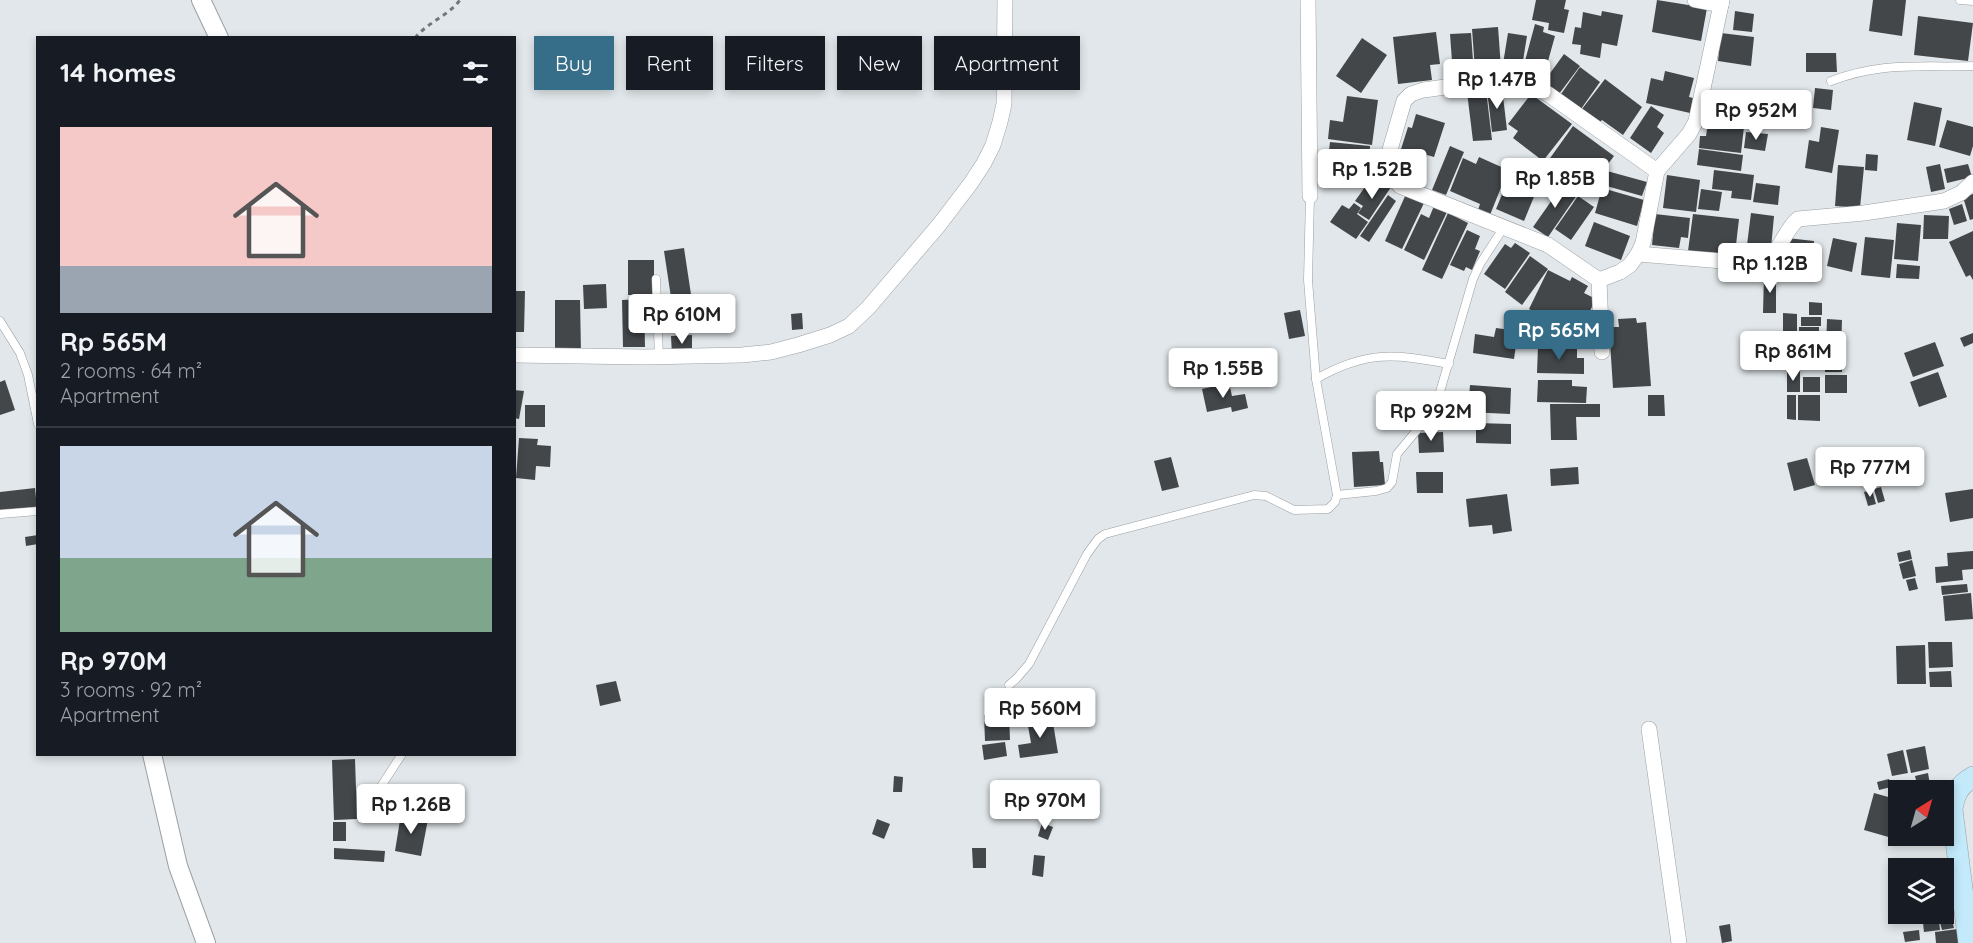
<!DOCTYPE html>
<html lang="en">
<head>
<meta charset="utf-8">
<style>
  :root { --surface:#171b24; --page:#20242c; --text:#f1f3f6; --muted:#9ea1a6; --line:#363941; --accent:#366d88 }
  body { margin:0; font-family:Quicksand,sans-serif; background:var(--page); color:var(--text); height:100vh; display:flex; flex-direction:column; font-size:22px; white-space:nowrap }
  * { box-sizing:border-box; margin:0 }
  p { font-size:20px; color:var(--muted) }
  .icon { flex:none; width:33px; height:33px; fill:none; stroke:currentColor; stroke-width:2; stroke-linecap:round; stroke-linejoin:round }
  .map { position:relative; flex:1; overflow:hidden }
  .details { position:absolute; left:36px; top:36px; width:480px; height:720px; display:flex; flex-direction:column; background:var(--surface); border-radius:0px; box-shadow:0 3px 9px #0003 }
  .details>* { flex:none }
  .guide { position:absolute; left:534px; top:36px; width:570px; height:54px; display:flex; gap:12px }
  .needle { width:39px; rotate:37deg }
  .fabs { position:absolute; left:1888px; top:780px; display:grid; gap:12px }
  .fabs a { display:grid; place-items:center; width:66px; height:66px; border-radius:0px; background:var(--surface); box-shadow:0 3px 9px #0003; font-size:30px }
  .price { position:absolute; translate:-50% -51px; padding:0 14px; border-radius:6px; background:#fff; color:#222; font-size:20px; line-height:39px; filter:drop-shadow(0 2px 3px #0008) }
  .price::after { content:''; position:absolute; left:50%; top:36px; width:18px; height:14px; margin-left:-9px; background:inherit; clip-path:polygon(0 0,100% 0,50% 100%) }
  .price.active { background:var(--accent); color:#fff }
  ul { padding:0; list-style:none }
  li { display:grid; align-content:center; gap:12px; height:318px; padding:0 24px }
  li+li { border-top:2px solid var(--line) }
  li span { display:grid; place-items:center; height:186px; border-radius:0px; color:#555 }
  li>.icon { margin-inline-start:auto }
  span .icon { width:108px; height:108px; fill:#fffc; stroke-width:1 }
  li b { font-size:26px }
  h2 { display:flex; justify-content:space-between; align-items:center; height:72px; padding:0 24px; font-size:26px }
  .tag { padding:0 21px; border-radius:0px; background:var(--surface); box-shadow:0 3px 9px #0003; font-size:21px; line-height:54px }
  .tag.active { background:var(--accent); color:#fff }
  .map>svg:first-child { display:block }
  .building { fill:#43474a }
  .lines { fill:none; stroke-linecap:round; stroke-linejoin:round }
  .service-casing { stroke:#9a9fa2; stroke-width:9 }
  .minor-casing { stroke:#9a9fa2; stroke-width:16 }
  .tertiary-casing { stroke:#9a9fa2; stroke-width:20 }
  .secondary-casing { stroke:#9a9fa2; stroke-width:22 }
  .path { stroke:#727678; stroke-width:3; stroke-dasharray:4.5 4.5; stroke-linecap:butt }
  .service { stroke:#fff; stroke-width:8 }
  .minor { stroke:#fff; stroke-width:15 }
  .tertiary { stroke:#fff; stroke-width:18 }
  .secondary { stroke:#c2eafb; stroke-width:21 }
</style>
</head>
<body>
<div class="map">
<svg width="1973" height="943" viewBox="0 0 1973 943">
  <rect width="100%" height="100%" fill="#e1e7ea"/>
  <g class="building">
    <path d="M1536,0H1566L1564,9L1569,10L1564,33L1548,30L1549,23L1532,20Z"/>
    <path d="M1657,0L1707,8L1701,41L1652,32Z"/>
    <path d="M1873,0H1906L1902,36L1869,31Z"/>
    <path d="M1602,11L1623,15L1617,46L1602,43L1600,58L1580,54L1581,45L1572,44L1575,27L1581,28L1583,12L1601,16Z"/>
    <path d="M1735,11L1754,14L1752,32L1733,30Z"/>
    <path d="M1918,16L1973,23L1968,61L1914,55Z"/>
    <path d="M1535,24L1544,27L1543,32L1555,36L1543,79L1522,72Z"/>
    <path d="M1498,27L1501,68L1475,70L1472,29Z"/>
    <path d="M1436,32L1440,64L1430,65L1432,80L1398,84L1393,37Z"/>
    <path d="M1471,33L1474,74L1453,75L1450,34Z"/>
    <path d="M1508,33L1527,36L1521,73L1502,70Z"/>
    <path d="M1721,33L1754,37L1751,66L1718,61Z"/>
    <path d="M1362,38L1387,55L1361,93L1336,76Z"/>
    <path d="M1806,53H1836L1837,72H1806Z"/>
    <path d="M1564,54L1580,66L1559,94L1543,83Z"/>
    <path d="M1580,67L1600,82L1581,109L1561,94Z"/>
    <path d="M1665,71L1694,78L1689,97L1693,98L1690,113L1646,103L1651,78L1663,81Z"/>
    <path d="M1605,79L1642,107L1623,135L1602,120L1600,122L1582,109Z"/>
    <path d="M1502,88L1507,130L1492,132L1487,90Z"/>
    <path d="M1815,88L1833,90L1831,110L1813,108Z"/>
    <path d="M1486,90L1492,140L1473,141L1467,92Z"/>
    <path d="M1719,93L1746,96L1743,125L1715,122Z"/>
    <path d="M1531,94L1572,124L1543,161L1513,138L1518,131L1508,124Z"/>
    <path d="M1347,96L1378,100L1372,145L1328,139L1330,120L1343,122Z"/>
    <path d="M1914,102L1942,108L1935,146L1907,140Z"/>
    <path d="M1651,106L1664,115L1657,127L1664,133L1651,153L1630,138Z"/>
    <path d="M1416,114L1445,123L1434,157L1427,155L1420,176L1395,168L1408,127L1412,128Z"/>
    <path d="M1947,120L1973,127V146L1970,156L1939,147Z"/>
    <path d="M1708,123L1744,127L1741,153L1699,148L1700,136H1706Z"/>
    <path d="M1573,126L1614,156L1597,179L1581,167L1572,179L1548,161Z"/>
    <path d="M1821,127L1839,130L1832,173L1805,168L1809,140L1819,142Z"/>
    <path d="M1746,132L1768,134L1765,151L1744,148Z"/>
    <path d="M1330,142L1370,146L1369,164L1328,159Z"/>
    <path d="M1450,146L1464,152L1446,195L1432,190Z"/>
    <path d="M1699,149L1743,155L1741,171L1697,165Z"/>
    <path d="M1866,154L1878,155L1877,171L1865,170Z"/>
    <path d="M1479,157L1508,170L1490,215L1478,210L1480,204L1450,191L1463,158L1476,164Z"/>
    <path d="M1329,161L1379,167L1377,185L1327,179Z"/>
    <path d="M1940,164L1945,189L1931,192L1926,167Z"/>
    <path d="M1968,164L1972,177L1947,183L1944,169Z"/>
    <path d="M1838,165L1864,167L1860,208L1835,206Z"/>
    <path d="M1714,170L1754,175L1751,200L1731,198L1732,191L1712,189Z"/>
    <path d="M1607,171L1647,182L1642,196L1603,185Z"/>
    <path d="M1510,175L1538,187L1524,221L1496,209Z"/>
    <path d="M1667,175L1700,180L1696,212L1663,208Z"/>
    <path d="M1383,181L1391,187L1369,220L1358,213L1363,206L1355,201L1365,187L1374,193Z"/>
    <path d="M1558,181L1577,195L1548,237L1533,227L1552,200L1548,196Z"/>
    <path d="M1756,183L1780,186L1778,205L1753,202Z"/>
    <path d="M1602,188L1644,200L1637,226L1595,213Z"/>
    <path d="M1701,189L1722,192L1719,211L1698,209Z"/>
    <path d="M1406,194L1424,203L1402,249L1385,241Z"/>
    <path d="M1973,194V219L1970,220L1963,197Z"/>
    <path d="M1388,195L1396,201L1369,242L1360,236Z"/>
    <path d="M1578,196L1594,207L1571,240L1555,229Z"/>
    <path d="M1354,203L1361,208L1357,214L1368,222L1356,239L1330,222L1342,205L1349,209Z"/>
    <path d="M1962,204L1967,221L1954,225L1949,209Z"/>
    <path d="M1434,206L1447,212L1424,260L1404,250L1421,214L1429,218Z"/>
    <path d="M1448,213L1468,223L1442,279L1422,270Z"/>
    <path d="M1751,213L1774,216L1771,248L1747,245Z"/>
    <path d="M1655,214L1690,218L1688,238L1681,237L1679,248L1652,245Z"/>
    <path d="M1693,214L1739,219L1736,245L1722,243L1720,255L1688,251Z"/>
    <path d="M1924,215L1949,216L1948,239H1923Z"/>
    <path d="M1594,222L1630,236L1621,260L1585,246Z"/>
    <path d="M1897,223L1921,225L1918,261L1894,259Z"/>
    <path d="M1467,230L1480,236L1475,249L1480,251L1472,270L1466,267L1464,271L1450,265Z"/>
    <path d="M1973,231V280L1970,275L1966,277L1949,242Z"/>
    <path d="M1865,237L1894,240L1890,278L1861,275Z"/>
    <path d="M1787,238L1814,241L1811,277L1783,274Z"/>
    <path d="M1833,238L1857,243L1852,272L1827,266Z"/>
    <path d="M1515,243L1530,253L1505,289L1484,274L1505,244L1511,248Z"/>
    <path d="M684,248L692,301L672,304L664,251Z"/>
    <path d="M1530,256L1548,269L1522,305L1505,292Z"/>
    <rect x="628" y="260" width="26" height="35"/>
    <path d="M1897,264L1920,266L1919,279L1896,278Z"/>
    <path d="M1548,270L1570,281L1572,277L1588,286L1584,293L1596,299L1578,335L1529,309Z"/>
    <path d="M1764,275H1776V313H1763Z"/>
    <path d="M606,284L607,308L584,309L583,285Z"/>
    <path d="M514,291H525L524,332H514Z"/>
    <path d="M644,299L645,347H623L622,300Z"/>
    <path d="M555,300H580L581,353H555Z"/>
    <path d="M1809,302L1822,303V315H1809Z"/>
    <path d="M1300,310L1305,336L1289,339L1284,313Z"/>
    <path d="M802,313L803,329L792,330L791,314Z"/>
    <path d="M1783,313L1797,314V333L1783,332Z"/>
    <rect x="1801" y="317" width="20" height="9"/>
    <path d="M1636,318L1637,323L1646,322L1651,386L1613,388L1609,327H1619L1618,319Z"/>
    <path d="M1827,319L1842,320L1841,350L1826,349Z"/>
    <rect x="1799" y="327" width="20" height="17"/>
    <path d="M1496,328L1518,331L1514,359L1473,353L1475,334L1494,337Z"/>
    <path d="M1973,333V343L1964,347L1960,338Z"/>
    <path d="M692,335V354L672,355L671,336Z"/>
    <rect x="1789" y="335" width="7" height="11"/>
    <rect x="1769" y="339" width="16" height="10"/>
    <path d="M1935,342L1944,366L1913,377L1904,353Z"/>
    <path d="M1538,346L1577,347V358H1584V374L1537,373Z"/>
    <rect x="1789" y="348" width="9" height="20"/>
    <rect x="1825" y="362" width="17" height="10"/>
    <rect x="1787" y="371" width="13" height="21"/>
    <path d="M1938,372L1947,397L1919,407L1910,382Z"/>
    <rect x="1825" y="375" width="22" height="18"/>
    <rect x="1803" y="377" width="17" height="15"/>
    <path d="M5,380L15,410L0,415V382Z"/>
    <path d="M1538,380H1572V386L1587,387L1586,403L1537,402Z"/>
    <path d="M1229,383L1232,396L1245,394L1248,408L1232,412L1231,407L1207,412L1202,389Z"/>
    <path d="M1470,385L1511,388L1510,414L1468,412Z"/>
    <path d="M514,390L524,391L519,419L514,418Z"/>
    <path d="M1648,395H1664L1665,416H1648Z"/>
    <path d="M1787,395H1796V420L1787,419Z"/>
    <path d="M1798,395H1820V421L1798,420Z"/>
    <path d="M1550,404H1600V417H1576L1577,440H1551Z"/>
    <rect x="525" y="405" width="20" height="22"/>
    <path d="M1476,423L1511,424V444L1476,443Z"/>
    <path d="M1443,432L1444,452L1419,453L1418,433Z"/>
    <path d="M519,438L538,439L537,445L551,446L550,467L536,466L535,480L516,478Z"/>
    <path d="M1379,451L1380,462H1383L1385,485L1354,487L1352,452Z"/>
    <path d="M1171,457L1179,487L1162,491L1154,461Z"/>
    <path d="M1807,458L1815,485L1794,491L1787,463Z"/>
    <path d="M1883,460L1888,478L1863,484L1859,467Z"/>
    <path d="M1578,467L1579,484L1551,486L1550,469Z"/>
    <path d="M1416,472H1443V493H1417Z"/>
    <path d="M1881,487L1885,501L1878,503L1874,489Z"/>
    <path d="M35,488L37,508L0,512V492Z"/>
    <path d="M1973,489V518L1950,522L1945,493Z"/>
    <path d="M1872,490L1876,504L1868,506L1864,492Z"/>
    <path d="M1507,494L1512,531L1493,534L1492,525L1469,527L1466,499Z"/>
    <path d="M38,535V544L26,546L25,537Z"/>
    <path d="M1910,550L1912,559L1899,562L1897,553Z"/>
    <path d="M1973,551V569L1962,570L1963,580L1936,583L1935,567L1948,566L1947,553Z"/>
    <path d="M1912,560L1916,576L1903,579L1899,564Z"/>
    <path d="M1915,578L1918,589L1909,591L1906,580Z"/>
    <path d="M1967,584L1968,592L1942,595L1941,586Z"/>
    <path d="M1971,593L1973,619L1945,621L1943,596Z"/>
    <path d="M1928,642H1952L1953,667L1929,668Z"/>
    <path d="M1925,645L1926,684H1897L1896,646Z"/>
    <path d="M1951,671L1952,687H1930L1929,672Z"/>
    <path d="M616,681L621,701L600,706L596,685Z"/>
    <path d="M1009,713L1010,740L985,741L984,715Z"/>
    <path d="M1052,717L1058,753L1020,758L1018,745L1031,743L1027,720Z"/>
    <path d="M1005,742L1007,756L984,760L982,745Z"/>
    <path d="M1925,746L1929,769L1911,773L1906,750Z"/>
    <path d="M1903,750L1908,773L1892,776L1887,754Z"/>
    <path d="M355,759L357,819L334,820L332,760Z"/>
    <path d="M1928,773L1930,785L1918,788L1915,776Z"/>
    <path d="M894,776L903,777L902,792H893Z"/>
    <path d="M1889,779L1891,787L1879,790L1877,782Z"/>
    <path d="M446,788L461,789L460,817H446Z"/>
    <path d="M1874,793L1899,800V812L1892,838L1864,830Z"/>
    <path d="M401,814L428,819L421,856L395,851Z"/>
    <path d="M877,819L890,824L884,839L872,834Z"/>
    <rect x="333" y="822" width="13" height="19"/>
    <path d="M1042,823L1053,827L1048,840L1038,836Z"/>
    <path d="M334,848L385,851L384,862L334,859Z"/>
    <path d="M972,848H986V868H973Z"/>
    <path d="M1034,855L1045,856L1043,877L1032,875Z"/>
    <path d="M1952,920L1954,928L1942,930L1940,922Z"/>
    <path d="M1939,921L1940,930L1924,932L1923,923Z"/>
    <path d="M1730,924L1732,941L1722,943L1719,926Z"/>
    <path d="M1958,929L1960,943H1936L1935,932Z"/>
    <path d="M1919,930L1920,940L1905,942L1903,932Z"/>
  </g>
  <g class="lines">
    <g class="service-casing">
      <g id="service">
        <path d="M1960,0L1973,1"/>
        <path d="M1831,81C1884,61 1919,68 1973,66"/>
        <path d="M1310,196L1308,280L1316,379L1337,495"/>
        <path d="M656,279L659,357"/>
        <path d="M0,321L20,353L28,375L38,424"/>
        <path d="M1316,379C1367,350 1394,354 1449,364"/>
        <path d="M0,514L38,511"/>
        <path d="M1009,685L1017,678L1029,664L1087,554L1098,539L1105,534L1254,495L1266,496L1294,510L1328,509L1335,502L1337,495L1376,491L1387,488L1392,482L1397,454L1427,418L1437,402L1473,279L1480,264L1504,227"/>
        <path d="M365,811L402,754"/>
      </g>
    </g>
    <g class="minor-casing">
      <g id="minor">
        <path d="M1308,0L1310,196"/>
        <path d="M1695,0L1721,5"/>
        <path d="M1638,254L1759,264C1780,256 1782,233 1798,219L1864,213L1944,201L1961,193L1973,182"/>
        <path d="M1599,280L1548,245L1400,186C1392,178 1388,171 1387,160L1404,101L1411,94L1423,90C1451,87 1490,79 1517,82C1528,84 1538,89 1548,94L1657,171"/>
        <path d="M1599,280L1620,272L1630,265L1638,254L1643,243L1657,171L1689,134L1696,121L1722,0"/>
        <path d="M1599,280L1602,352"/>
        <path d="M514,355L644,357L742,355L771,352L798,345L830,335L849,326L868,308L939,225L971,183L984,163L993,145L1000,122L1004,104L1005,0"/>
        <path d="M1649,729L1679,943"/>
      </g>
    </g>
    <g class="tertiary-casing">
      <g id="tertiary">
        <path d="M201,0L219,38"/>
        <path d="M152,754L178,866L206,943"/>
      </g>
    </g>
    <g class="secondary-casing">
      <path id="secondary" d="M1969,943L1952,810C1954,794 1959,785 1973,777"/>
    </g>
    <path class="path" d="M415,38C428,22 448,16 460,0"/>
    <use href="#service" class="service"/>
    <use href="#minor" class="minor"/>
    <use href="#tertiary" class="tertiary"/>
    <use href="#secondary" class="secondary"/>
  </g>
</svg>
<div class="fabs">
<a><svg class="needle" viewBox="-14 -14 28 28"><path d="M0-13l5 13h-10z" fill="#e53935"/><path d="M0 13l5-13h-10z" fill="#9ea1a6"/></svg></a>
<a><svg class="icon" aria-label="layers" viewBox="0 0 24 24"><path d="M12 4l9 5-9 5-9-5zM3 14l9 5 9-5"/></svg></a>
</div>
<b class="price" style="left:1497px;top:110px">Rp 1.47B</b>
<b class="price" style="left:1756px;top:141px">Rp 952M</b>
<b class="price" style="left:1372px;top:200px">Rp 1.52B</b>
<b class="price" style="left:1555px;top:209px">Rp 1.85B</b>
<b class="price" style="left:1770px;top:294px">Rp 1.12B</b>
<b class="price" style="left:682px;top:345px">Rp 610M</b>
<b class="price active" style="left:1559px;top:361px">Rp 565M</b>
<b class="price" style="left:1793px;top:382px">Rp 861M</b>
<b class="price" style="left:1223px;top:399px">Rp 1.55B</b>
<b class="price" style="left:1431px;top:442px">Rp 992M</b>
<b class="price" style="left:1870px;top:498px">Rp 777M</b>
<b class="price" style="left:1040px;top:739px">Rp 560M</b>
<b class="price" style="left:1045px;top:831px">Rp 970M</b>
<b class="price" style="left:411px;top:835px">Rp 1.26B</b>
<div class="guide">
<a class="tag active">Buy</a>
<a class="tag">Rent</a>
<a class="tag">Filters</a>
<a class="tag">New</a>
<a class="tag">Apartment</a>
</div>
<section class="details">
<h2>14 homes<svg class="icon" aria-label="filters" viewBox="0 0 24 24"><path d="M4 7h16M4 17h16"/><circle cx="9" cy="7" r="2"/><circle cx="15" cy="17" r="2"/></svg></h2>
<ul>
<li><span style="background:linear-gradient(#f6c9c9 75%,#9aa5b1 0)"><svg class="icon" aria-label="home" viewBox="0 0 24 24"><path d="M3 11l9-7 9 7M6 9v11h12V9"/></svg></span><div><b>Rp 565M</b><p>2 rooms · 64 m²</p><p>Apartment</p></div></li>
<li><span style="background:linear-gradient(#c9d6e8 60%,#7fa58c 0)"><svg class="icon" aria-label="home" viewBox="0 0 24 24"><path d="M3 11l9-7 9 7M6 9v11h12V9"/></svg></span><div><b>Rp 970M</b><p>3 rooms · 92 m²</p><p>Apartment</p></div></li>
</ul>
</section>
</div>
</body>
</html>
